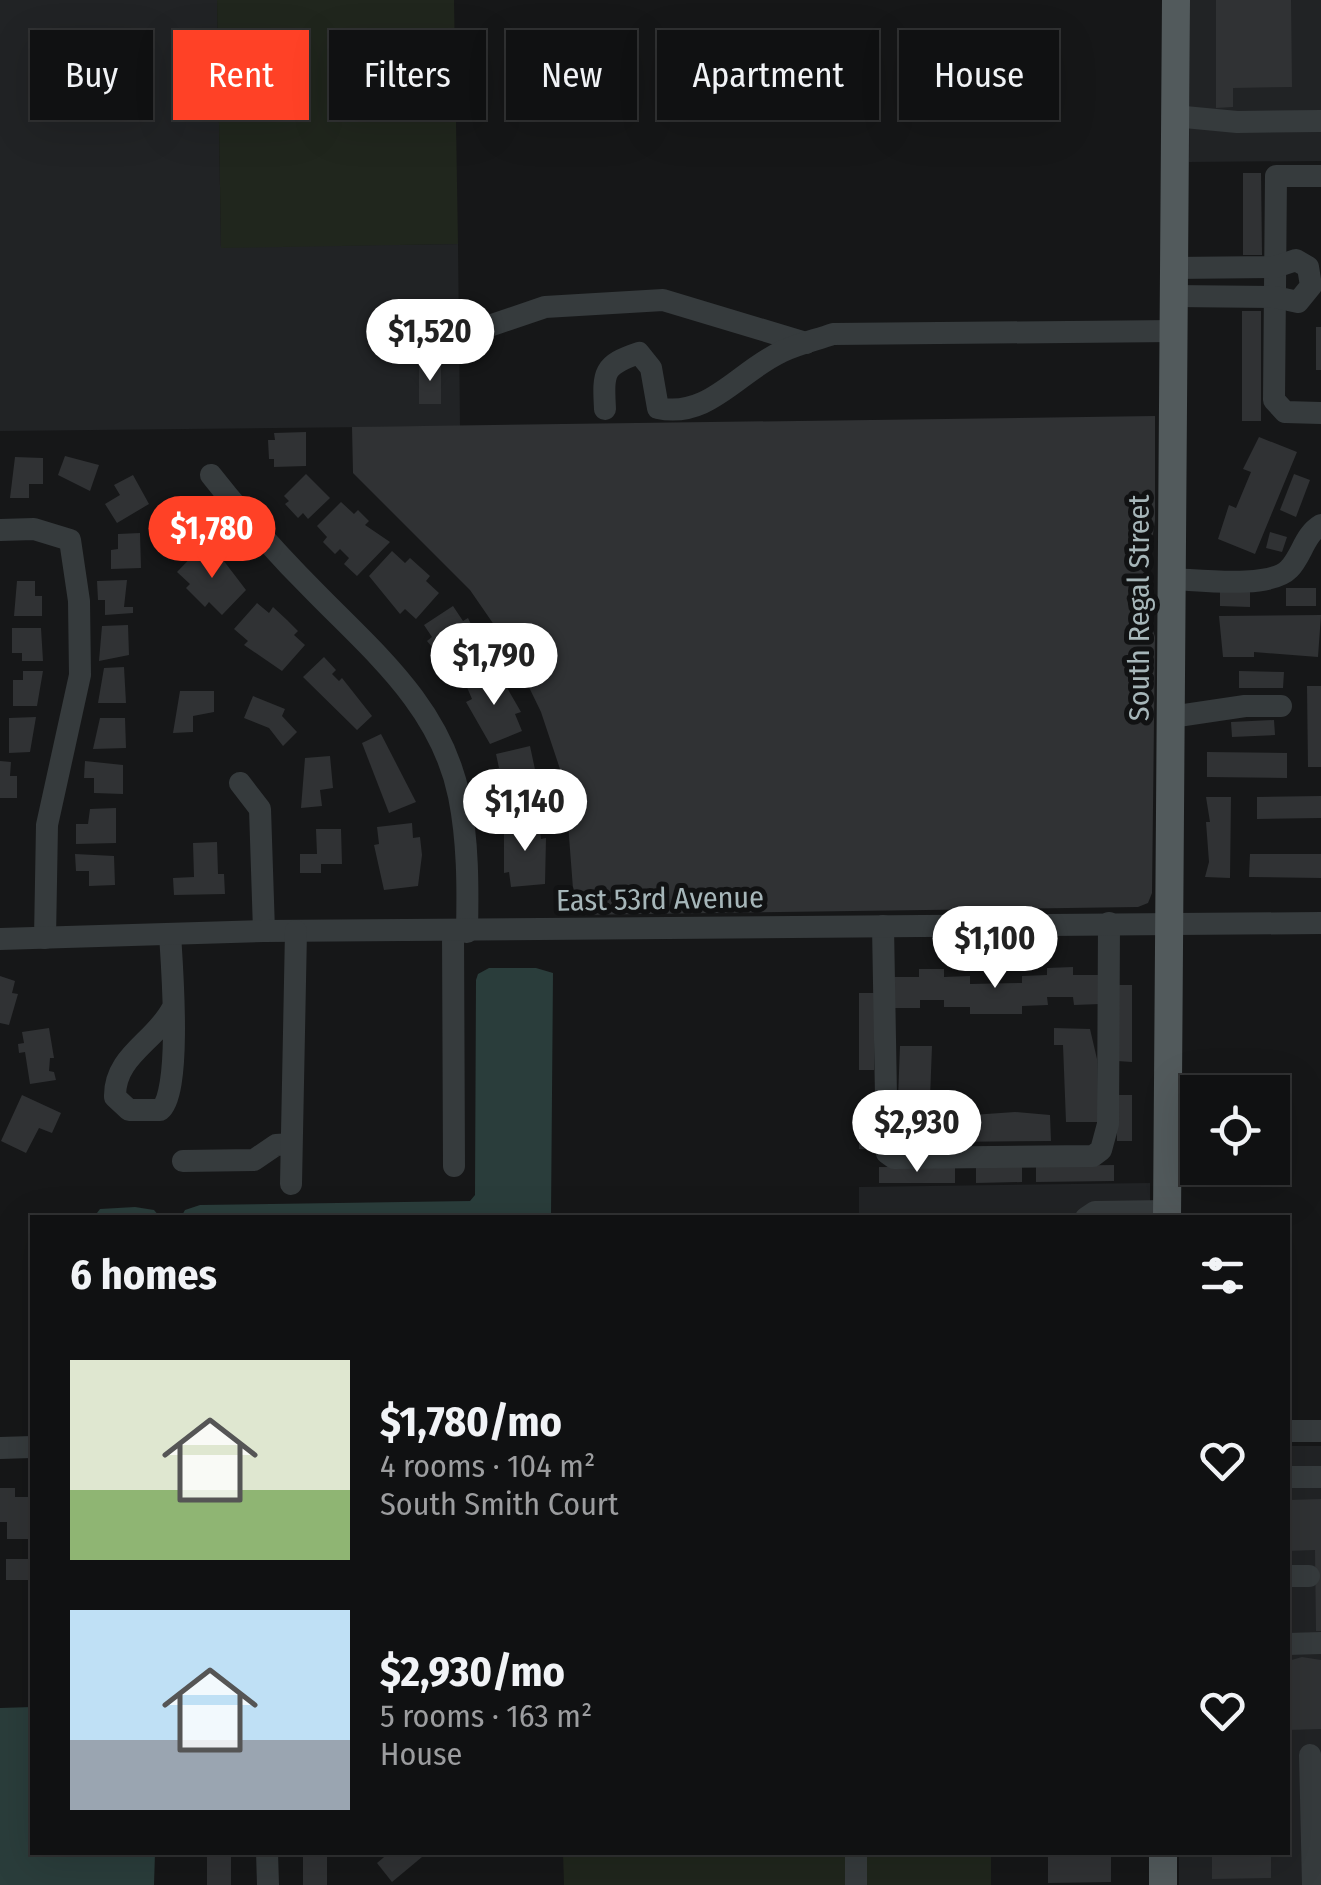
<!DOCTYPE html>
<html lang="en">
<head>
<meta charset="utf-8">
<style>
  :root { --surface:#101112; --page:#1e1f20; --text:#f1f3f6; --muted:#9c9d9f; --line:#303132; --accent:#ff4126 }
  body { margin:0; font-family:"Fira Sans Condensed",sans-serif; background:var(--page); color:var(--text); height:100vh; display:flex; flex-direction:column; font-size:38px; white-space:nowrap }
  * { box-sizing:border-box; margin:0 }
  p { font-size:32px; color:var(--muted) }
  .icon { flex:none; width:55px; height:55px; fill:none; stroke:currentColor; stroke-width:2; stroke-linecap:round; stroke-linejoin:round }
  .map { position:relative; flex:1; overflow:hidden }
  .side { position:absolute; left:30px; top:1215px; width:1260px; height:640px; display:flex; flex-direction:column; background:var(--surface); border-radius:0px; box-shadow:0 10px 40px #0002,0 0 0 2px var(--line) }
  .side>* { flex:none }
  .banner { position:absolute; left:30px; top:30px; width:1262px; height:90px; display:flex; gap:20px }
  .tools { position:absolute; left:1180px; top:1075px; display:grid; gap:20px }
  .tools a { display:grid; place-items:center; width:110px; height:110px; border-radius:0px; background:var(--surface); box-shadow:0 10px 40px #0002,0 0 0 2px var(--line); font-size:50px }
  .price { position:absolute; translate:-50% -85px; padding:0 22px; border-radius:35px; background:#fff; color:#222; font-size:32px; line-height:65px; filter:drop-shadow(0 2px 5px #0008) }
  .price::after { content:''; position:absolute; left:50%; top:60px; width:30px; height:22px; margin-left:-15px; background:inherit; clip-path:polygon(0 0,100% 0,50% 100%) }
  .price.current { background:var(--accent); color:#fff }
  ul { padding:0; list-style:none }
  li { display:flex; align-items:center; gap:30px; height:250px; padding:0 40px }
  li span { display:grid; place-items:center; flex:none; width:280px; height:200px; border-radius:0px; color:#555 }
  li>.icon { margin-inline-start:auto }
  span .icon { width:120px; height:120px; fill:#fffc; stroke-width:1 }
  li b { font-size:42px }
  h2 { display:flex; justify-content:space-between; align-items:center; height:120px; padding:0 40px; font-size:42px }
  .chip { padding:0 35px; border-radius:0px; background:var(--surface); box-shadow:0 10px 40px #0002,0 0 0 2px var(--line); font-size:35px; line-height:90px }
  .chip.current { background:var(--accent); color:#fff }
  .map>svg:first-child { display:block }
  .built { fill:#212325 }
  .green { fill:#20261d }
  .water { fill:#2a3d3b }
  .building { fill:#303234 }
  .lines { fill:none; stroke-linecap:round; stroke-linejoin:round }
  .minor { stroke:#363b3d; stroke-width:22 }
  .major { stroke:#525a5c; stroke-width:28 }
  .labels { text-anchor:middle; stroke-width:10; stroke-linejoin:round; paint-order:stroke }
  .street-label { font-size:30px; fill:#a6b6b9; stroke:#111213 }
</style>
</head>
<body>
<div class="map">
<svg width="1321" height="1885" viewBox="0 0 1321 1885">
  <rect width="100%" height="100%" fill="#161718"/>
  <g class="built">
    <path d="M0,0H217L221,247L458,244L460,426L0,431Z"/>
    <path d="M1190,0H1321V161L1189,162Z"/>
    <path d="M1150,1183V1217L859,1218V1187Z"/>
    <path d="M1288,1446H1321V1885H1179V1853L1288,1852Z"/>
  </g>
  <g class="green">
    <path d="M217,0H454L458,244L221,248Z"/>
    <path d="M563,1853H991V1885H564Z"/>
  </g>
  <g class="water">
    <path d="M489,968H536L553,973L551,1217H181L185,1210L200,1205L470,1201L475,1195L476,980L478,974Z"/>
    <path d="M135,1207L154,1210L160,1217H94L100,1209Z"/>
    <path d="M32,1707V1852L155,1853L154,1885H0V1708Z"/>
  </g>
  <g class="building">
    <path d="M1216,0H1291L1292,87L1233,88V107L1216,108Z"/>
    <path d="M1243,173H1261L1262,255H1243Z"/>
    <rect x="1242" y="311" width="19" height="110"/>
    <rect x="1316" y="327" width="5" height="43"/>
    <rect x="419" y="364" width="22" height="40"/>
    <path d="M1155,416V520L1146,582V606L1155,637L1152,893L1148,903L1138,907L575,915L565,784L541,712L510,648L470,590L353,473L352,427Z"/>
    <path d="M306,432V466L274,467V459H269L268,440H275L274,433Z"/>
    <path d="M1259,437L1297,452L1255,554L1218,539L1229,505L1236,508L1251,472L1243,469Z"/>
    <path d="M65,456L99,465L90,491L58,475Z"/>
    <path d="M15,457L43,458V484H29V498H10Z"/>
    <path d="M306,474L330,498L308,519L303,513L298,518L285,504L289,501L284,496Z"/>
    <path d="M1294,474L1310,480L1296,517L1280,510Z"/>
    <path d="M133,475L149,504L117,523L105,504L120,495L114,485Z"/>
    <path d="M341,502L354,514L358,510L369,521L365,525L390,542L357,576L344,564L349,558L340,549L335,554L323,542L327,537L317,526Z"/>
    <path d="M1270,532L1287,537L1282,552L1266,548Z"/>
    <path d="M140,533L141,568L111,569V550L118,549V534Z"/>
    <path d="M201,547L211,558L217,552L246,590L222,615L209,602L205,607L186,588L190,584L177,572Z"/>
    <path d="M392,551L405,563L410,558L430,576L426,581L439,593L416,619L405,609L400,614L369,576Z"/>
    <path d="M127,580L124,607H133V613L105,615V600H98L97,581Z"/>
    <path d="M17,581H35V596H42V616H14Z"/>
    <rect x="1286" y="588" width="30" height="18"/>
    <path d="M1220,589H1250V607L1220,606Z"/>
    <path d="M257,603L269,613L273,607L287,620L298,631L294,635L305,645L282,671L244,645L248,641L234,629Z"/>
    <path d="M453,606L463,621L468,618L488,659L458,678L427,641L432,637L424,625Z"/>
    <path d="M1321,615L1318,657L1254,652V657H1223L1219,616Z"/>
    <path d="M128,625L129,655L99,661L102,626Z"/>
    <path d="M12,628H41L43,661H22V653H12Z"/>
    <path d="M324,657L336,670L332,674L339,681L342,678L372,716L357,730L303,677Z"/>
    <path d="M124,667L126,703H98L104,668Z"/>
    <path d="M23,671H43L37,706H13V680H23Z"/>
    <path d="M1239,671L1284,672L1283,688H1239Z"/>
    <path d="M498,672L521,712L515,714L522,731L490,744L466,702L472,699L466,685Z"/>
    <path d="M1307,686H1321V767H1308Z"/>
    <path d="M180,691H214V712L193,716V732L173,733Z"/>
    <path d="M253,696L285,709L282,716L297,732L283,746L269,728L244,718Z"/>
    <path d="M36,717L30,752L9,753V718Z"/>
    <path d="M100,718H125L126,748L93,749Z"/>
    <path d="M1274,720L1275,735L1232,737L1231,722Z"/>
    <path d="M381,734L416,802L389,813L362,743Z"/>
    <path d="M530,746L540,793L546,792L549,807L503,817L499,799L506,798L503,785L497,787L493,770L499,768L496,754Z"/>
    <path d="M1207,752L1287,753V778L1207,777Z"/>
    <path d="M330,756L333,788L320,790L322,806L301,808L305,758Z"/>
    <path d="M0,761L11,762L10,776H17V798H0Z"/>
    <path d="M85,761L123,765V794L94,793V778H84Z"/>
    <path d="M1321,796V818L1257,819V797Z"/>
    <path d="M1206,797H1231L1230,878L1205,877L1209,862L1206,822H1210Z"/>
    <path d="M116,808V843L76,844V824H88L90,809Z"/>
    <path d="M539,821L541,839L546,838L545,884L511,887L509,872L504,873V824Z"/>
    <path d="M412,823L413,838L420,837L422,855L418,886L384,890L374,845L379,844L377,827Z"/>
    <path d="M316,829H341L342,864H321V873H300V854H317Z"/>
    <path d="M217,842L218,874H224L225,894L174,895L173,878L194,877L193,843Z"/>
    <path d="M75,854L114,856L115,885L89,886V871H76Z"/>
    <path d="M1250,854H1321V878L1249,877Z"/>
    <path d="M1073,967V975H1099L1100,1004L1074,1005L1073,997H1047L1048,1005L1022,1006V1014H970V1007H944V1000H920V1008H893V977H919V969H944V977L970,976V984L1022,983V976L1047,975V968Z"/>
    <path d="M0,976L15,981L12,993L18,994L9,1025L0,1023Z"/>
    <path d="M1117,985H1132V1062L1117,1061Z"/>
    <rect x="859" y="993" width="15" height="77"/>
    <path d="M49,1028L54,1058H50L49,1071L54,1072L56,1080L30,1084L25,1052L19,1053L18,1044L24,1043L22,1032Z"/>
    <path d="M1054,1028L1090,1029L1097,1059L1098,1122H1066L1063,1045H1054Z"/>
    <path d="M900,1046H932L929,1125H897Z"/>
    <path d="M22,1095L61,1113L52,1133L39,1128L26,1153L1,1141Z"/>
    <path d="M1116,1095H1132V1141H1117Z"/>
    <rect x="859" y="1103" width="16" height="46"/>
    <path d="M1015,1112L1050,1115L1051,1141L944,1142L943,1117Z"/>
    <path d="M1114,1165V1181L1036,1182V1166Z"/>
    <path d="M976,1166H1022V1182L976,1183Z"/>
    <rect x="879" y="1167" width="76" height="16"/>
    <path d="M0,1488H15V1497H32V1539H7V1522H0Z"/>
    <path d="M1321,1499V1631H1316L1315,1550L1288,1551V1500Z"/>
    <rect x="6" y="1559" width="23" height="21"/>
    <path d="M1302,1657L1321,1660V1729L1288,1730V1661Z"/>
    <rect x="207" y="1852" width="24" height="33"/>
    <rect x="303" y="1852" width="24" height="33"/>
    <path d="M390,1852H428L392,1882L377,1863Z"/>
    <path d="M1048,1852H1111V1882L1048,1883Z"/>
    <path d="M1212,1852H1271V1878L1212,1879Z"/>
  </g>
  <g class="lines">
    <g class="minor">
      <path d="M1174,116L1237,122L1321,121"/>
      <path d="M1321,176H1276L1274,400L1285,412L1321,413"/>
      <path d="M1174,296L1275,297L1298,302L1311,286L1308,267L1296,260L1275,267L1174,268"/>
      <path d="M439,343L545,307L663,300L806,343"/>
      <path d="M605,409C603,372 603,365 639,353L651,368L658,408C708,419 738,372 781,352C797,344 816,340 833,334L1174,331"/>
      <path d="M211,475C244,517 279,556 317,594C376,654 441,708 459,796C468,841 468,886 467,932"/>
      <path d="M0,530L34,529L70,540L79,601L80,675L47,825L45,938"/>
      <path d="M1172,579C1200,580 1270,589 1289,569C1302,556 1304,535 1321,525"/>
      <path d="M1171,717L1245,706H1281"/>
      <path d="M240,783L260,809L264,931"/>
      <path d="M883,926L887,1153L894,1158L1093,1156L1101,1150L1108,1124L1109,923"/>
      <path d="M453,932L454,1166"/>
      <path d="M170,934C172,966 182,1093 160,1110H129L115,1097C114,1056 155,1042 172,1009"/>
      <path d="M0,939L264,931L1321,923"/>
      <path d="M183,1161L254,1160L276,1145L291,1144"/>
      <path d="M291,1184L296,931"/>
      <path d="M1086,1218L1095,1212L1167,1211"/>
      <path d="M1288,1431H1321"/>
      <path d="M0,1448L32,1447"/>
      <path d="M1288,1477H1321"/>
      <path d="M1288,1576H1309"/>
      <path d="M1288,1644L1321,1643"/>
      <path d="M1310,1755L1313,1885"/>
      <path d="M267,1852L268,1885"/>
      <path d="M856,1852V1885"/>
    </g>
    <g class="major">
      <path d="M1167,1218L1176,0"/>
      <path d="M1163,1885V1852"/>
    </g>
  </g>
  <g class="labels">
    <g class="street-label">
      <text transform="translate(1139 608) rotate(-90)" y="10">South Regal Street</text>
      <text transform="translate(660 899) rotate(-1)" y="10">East 53rd Avenue</text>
    </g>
  </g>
</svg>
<div class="tools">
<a><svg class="icon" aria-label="locate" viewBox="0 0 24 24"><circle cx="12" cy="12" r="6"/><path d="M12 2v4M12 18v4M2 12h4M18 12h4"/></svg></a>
</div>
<b class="price" style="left:430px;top:384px">$1,520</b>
<b class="price current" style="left:212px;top:581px">$1,780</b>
<b class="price" style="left:494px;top:708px">$1,790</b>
<b class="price" style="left:525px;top:854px">$1,140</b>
<b class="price" style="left:995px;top:991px">$1,100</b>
<b class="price" style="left:917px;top:1175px">$2,930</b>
<div class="banner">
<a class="chip">Buy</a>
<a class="chip current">Rent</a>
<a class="chip">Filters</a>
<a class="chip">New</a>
<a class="chip">Apartment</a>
<a class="chip">House</a>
</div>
<section class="side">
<h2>6 homes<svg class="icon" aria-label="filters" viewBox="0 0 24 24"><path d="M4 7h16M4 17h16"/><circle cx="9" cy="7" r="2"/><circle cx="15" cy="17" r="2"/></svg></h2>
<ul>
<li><span style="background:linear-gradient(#dfe7d0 65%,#8fb573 0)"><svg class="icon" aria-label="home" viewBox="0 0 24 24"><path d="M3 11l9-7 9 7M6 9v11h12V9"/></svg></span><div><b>$1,780/mo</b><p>4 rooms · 104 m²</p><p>South Smith Court</p></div><svg class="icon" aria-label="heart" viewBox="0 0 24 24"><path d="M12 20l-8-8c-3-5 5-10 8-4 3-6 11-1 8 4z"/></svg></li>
<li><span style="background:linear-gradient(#bfe0f5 65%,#9aa5b1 0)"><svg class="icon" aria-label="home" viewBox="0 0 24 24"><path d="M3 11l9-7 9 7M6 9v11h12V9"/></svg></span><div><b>$2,930/mo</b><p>5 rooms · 163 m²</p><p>House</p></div><svg class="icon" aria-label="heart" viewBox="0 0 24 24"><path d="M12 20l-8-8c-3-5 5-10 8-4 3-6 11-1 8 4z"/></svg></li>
</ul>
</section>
</div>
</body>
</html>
